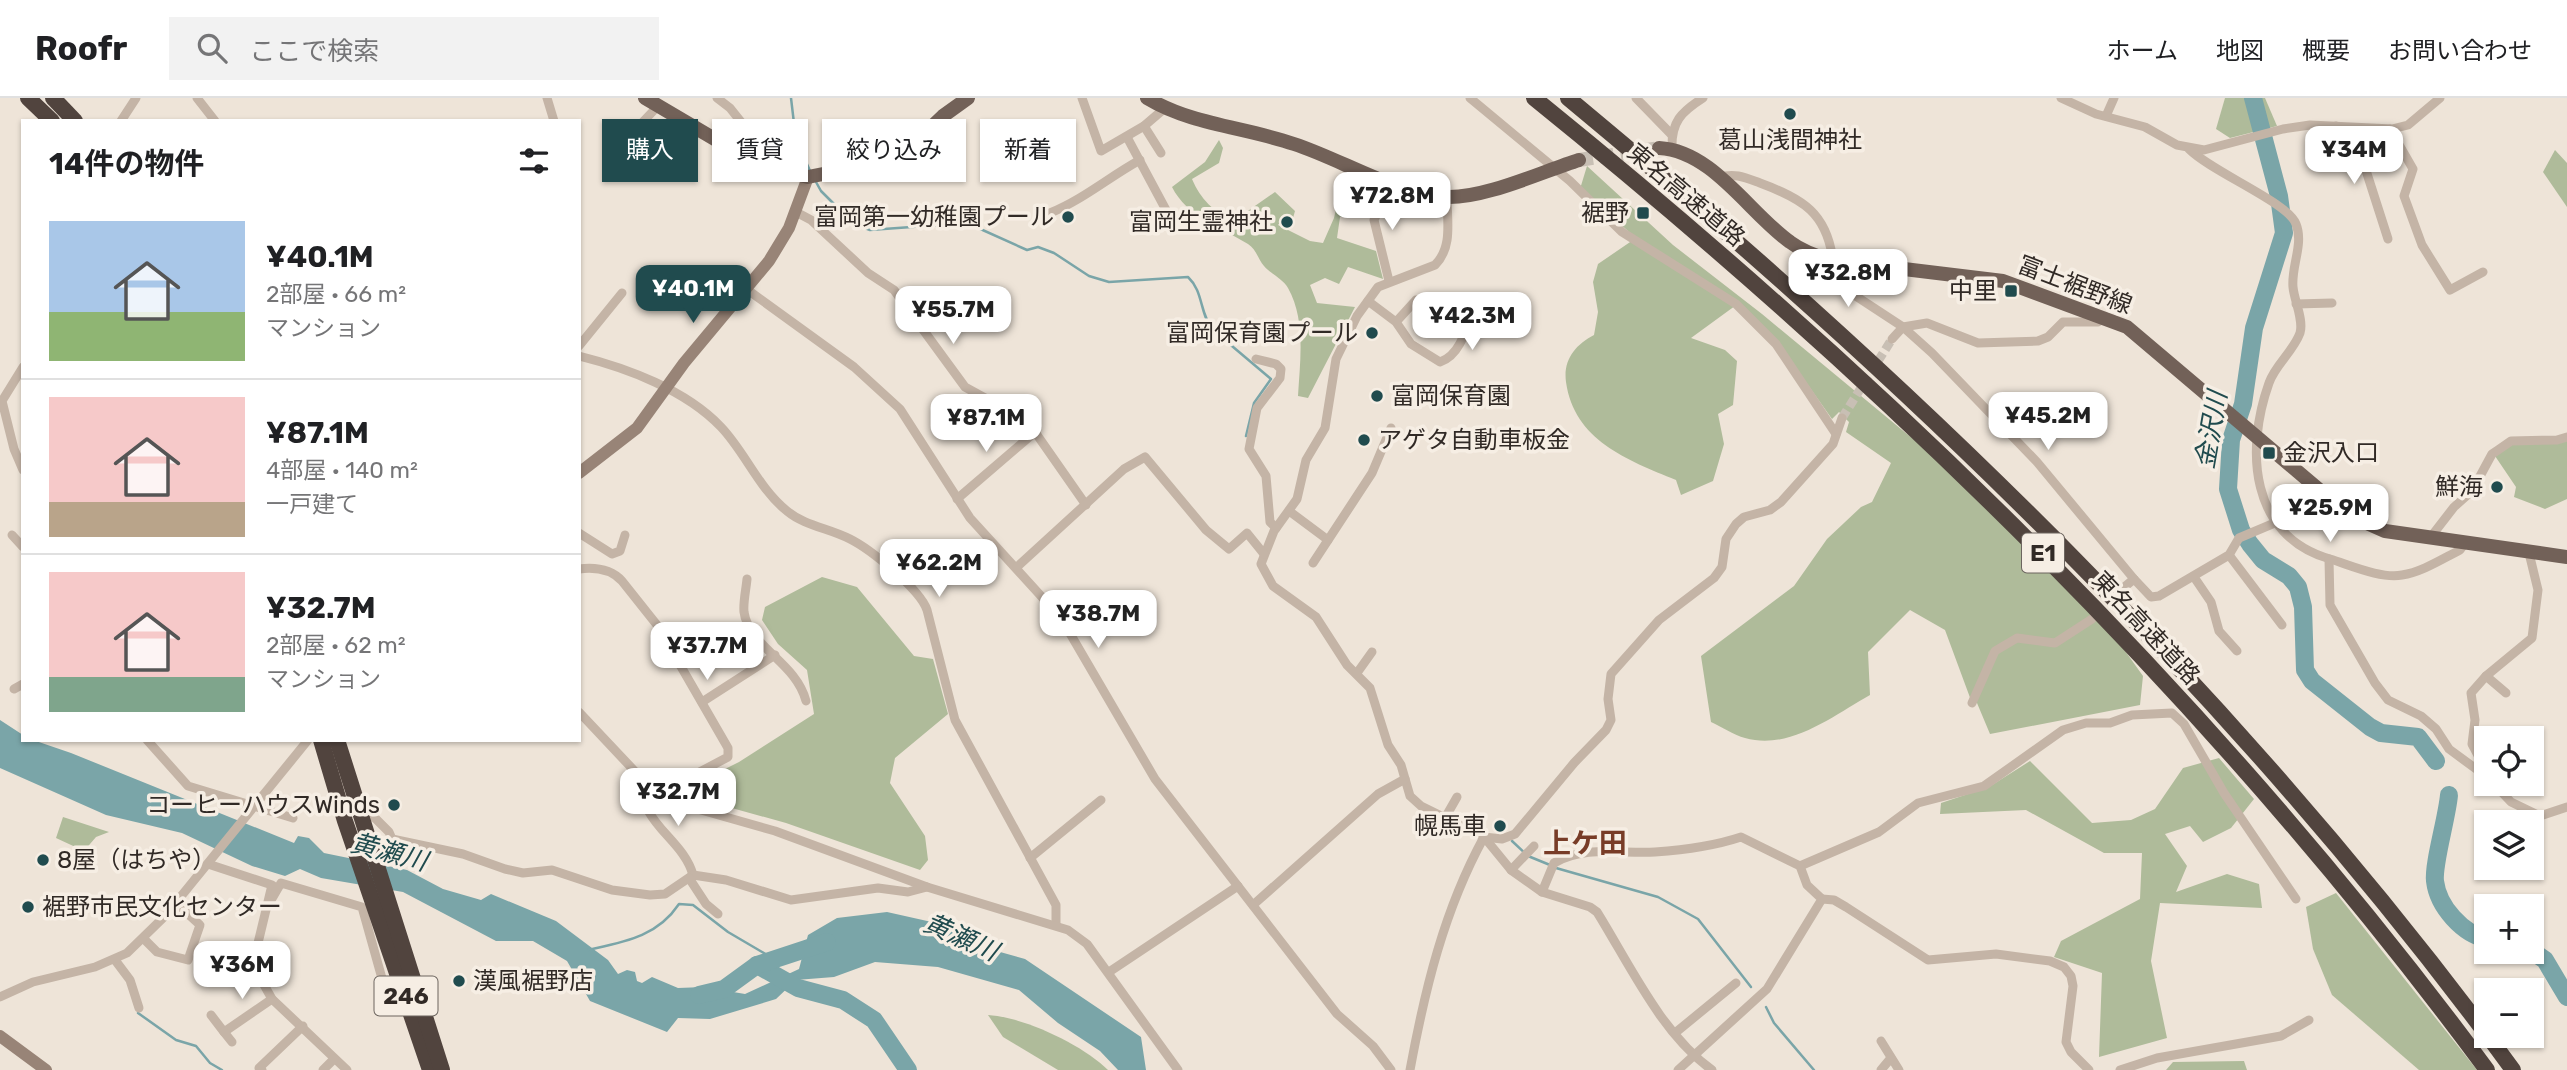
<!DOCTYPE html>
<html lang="ja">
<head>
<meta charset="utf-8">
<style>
  :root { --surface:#fff; --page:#f2f2f2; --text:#202124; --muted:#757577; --line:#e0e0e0; --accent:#204b4e }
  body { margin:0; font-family:Rubik,"Noto Sans JP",sans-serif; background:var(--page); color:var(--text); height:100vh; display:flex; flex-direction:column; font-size:26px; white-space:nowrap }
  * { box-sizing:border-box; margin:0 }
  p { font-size:23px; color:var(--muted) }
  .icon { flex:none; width:38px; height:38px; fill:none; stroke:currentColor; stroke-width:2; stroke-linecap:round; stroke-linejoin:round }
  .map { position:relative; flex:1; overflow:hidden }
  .details { position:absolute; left:21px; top:21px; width:560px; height:623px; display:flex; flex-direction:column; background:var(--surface); border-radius:0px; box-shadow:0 2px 5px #0004 }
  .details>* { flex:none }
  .top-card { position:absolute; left:602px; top:21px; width:665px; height:63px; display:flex; gap:14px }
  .tools { position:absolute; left:2474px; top:628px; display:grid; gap:14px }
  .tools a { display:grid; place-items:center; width:70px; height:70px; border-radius:0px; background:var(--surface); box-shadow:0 2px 5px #0004; font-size:35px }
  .price { position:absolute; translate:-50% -60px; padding:0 16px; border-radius:14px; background:#fff; color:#222; font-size:23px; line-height:46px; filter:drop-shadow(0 2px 4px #0008) }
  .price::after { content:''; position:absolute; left:50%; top:42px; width:21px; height:16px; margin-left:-10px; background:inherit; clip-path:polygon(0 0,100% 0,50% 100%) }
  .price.active { background:var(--accent); color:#fff }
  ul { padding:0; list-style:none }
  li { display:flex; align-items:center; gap:21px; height:175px; padding:0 28px }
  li+li { border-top:2px solid var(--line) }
  li span { display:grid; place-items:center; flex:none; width:196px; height:140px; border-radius:0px; color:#555 }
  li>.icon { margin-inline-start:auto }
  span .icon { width:84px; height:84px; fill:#fffc; stroke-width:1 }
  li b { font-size:30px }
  h2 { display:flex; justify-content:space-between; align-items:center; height:84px; padding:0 28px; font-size:30px }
  .chip { padding:0 24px; border-radius:0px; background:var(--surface); box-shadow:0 2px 5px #0004; font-size:24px; line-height:63px }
  .chip.active { background:var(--accent); color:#fff }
  header { display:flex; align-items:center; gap:42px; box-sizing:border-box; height:98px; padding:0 35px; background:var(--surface); border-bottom:2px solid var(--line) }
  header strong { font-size:33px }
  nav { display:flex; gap:38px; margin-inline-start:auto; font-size:24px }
  .search { width:490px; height:63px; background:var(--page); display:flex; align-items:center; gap:18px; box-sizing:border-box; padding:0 24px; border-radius:0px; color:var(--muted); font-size:26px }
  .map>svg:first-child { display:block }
  .green { fill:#afbb9a }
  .water { fill:#7aa5a8 }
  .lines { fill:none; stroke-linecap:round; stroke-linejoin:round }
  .stream { stroke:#7aa5a8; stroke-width:2.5 }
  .river { stroke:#7aa5a8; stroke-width:18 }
  .street-tunnel { stroke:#c8bfb4; stroke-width:9; stroke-dasharray:9 4.5; stroke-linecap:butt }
  .primary-tunnel { stroke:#c8bfb4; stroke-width:14; stroke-dasharray:14 7; stroke-linecap:butt }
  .street { stroke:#c4b4a6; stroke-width:9 }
  .secondary { stroke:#988477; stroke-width:12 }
  .primary { stroke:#726158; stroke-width:14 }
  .highway { stroke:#51443e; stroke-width:16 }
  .poi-dot { fill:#204b4e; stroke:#f6eee4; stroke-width:2.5 }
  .labels { text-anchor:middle; stroke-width:7; stroke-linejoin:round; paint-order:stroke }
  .shield { fill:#f6eee4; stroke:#6c655f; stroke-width:2 }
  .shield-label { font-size:23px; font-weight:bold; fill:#312a26 }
  .poi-label { font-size:24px; fill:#312a26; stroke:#f6eee4; text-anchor:end }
  .street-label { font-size:24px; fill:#312a26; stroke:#f6eee4 }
  .water-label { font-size:26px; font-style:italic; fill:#204b4e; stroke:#f6eee4 }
  .quarter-label { font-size:28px; font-weight:bold; fill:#783c27; stroke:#f6eee4 }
</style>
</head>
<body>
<header>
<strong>Roofr</strong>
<div class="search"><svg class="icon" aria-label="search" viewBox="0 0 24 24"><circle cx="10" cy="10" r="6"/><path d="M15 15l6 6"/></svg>ここで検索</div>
<nav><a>ホーム</a><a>地図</a><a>概要</a><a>お問い合わせ</a></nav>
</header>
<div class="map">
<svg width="2567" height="972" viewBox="0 0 2567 972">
  <rect width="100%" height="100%" fill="#eee4d8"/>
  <g class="green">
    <path d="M2225,0H2265L2277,28L2230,40L2216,31Z"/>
    <path d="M1219,42L1223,50L1219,65L1192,81C1201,102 1213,112 1232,124L1275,94L1295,113L1293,120L1286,117L1278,127L1310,143L1323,145L1334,120L1341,89L1357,97L1364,115L1340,119L1337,140L1376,153L1383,181L1348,169L1339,186L1325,180L1310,187L1317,205L1355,209L1308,300L1298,298C1300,263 1306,222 1288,190C1283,181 1271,176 1264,168C1258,161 1256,151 1248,146C1221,129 1187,119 1172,89L1205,64Z"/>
    <path d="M2555,52L2567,65V109L2543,74Z"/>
    <path d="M1587,68L1673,147L1762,216L1942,365L2103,522L2143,578L2140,607L1990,636L1977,605H1972L1945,532L1910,512L1868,554L1870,597C1834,617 1790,653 1745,640C1734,637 1722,629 1711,624L1701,558L1794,488L1827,441L1861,409L1872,404L1891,365L1846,334L1849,324L1839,314L1832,321L1776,242L1739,205L1691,240L1725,252L1737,263L1733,307L1718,316L1724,346L1713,383L1681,397L1676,382C1627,362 1574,342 1566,284C1563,262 1575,247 1594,237L1598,214L1593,184L1598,166L1636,140L1580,91Z"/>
    <path d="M2567,341V401L2545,411L2514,399L2516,389L2495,358L2511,347Z"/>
    <path d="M822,479L857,489L914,558L933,561L948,616L895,660L890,685L925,738L928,762L920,772L786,725L696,700L701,683L739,664L814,616L807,572L778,546L762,522L765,509Z"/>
    <path d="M2219,660L2254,701L2231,730L2203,744L2190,728L2165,736L2187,768L2176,794L2227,776L2259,786L2262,810L2160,805L2151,863L2167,940L2099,959L2102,875L2054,859L2061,843L2140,801L2142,755H2104L2026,712L1940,716L1941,705L1989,689L2030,663L2092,725L2131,722L2155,711L2183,670Z"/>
    <path d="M63,719L109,734L96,739L84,753L56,740Z"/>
    <path d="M2336,795L2477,972H2419L2332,897L2313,851L2306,809Z"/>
    <path d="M988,917C1024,919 1083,947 1108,972H1058L1003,939Z"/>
    <path d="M2244,963L2247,972H2166L2173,964Z"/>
  </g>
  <path class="water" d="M0,622L23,637V642H33L71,655L294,745L298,738L309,740L324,755L407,772L443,791L481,802L491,796L556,823L608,862L618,876L627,872L635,874L637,883L642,885L652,879L678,890L704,889L745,896L799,871L808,837L837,820L887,814L954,829L993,852L1025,861L1141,939L1146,972H1118L1100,953L1058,925L1019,892L938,869L875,864L834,879L796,882L776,901L710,921L678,920L667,934L590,903L567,863L533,843H496L403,794L321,780L300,771L285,778L252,768L182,735L106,717L0,670Z"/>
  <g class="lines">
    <g class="stream">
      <path d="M791,0L796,42L811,75"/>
      <path d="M816,84L821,93L854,126L870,132L967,125L1027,152L1038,149L1054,155L1089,178L1109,184L1188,179C1204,194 1199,215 1213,232L1271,281L1254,305L1246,338"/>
      <path d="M1512,743L1528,758L1550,767"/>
      <path d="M1556,770L1658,799L1698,821L1751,889"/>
      <path d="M588,852C624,844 657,839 679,806L693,807L728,834L774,861"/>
      <path d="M1766,909L1774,925L1814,972"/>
      <path d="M138,915L176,942L196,948L210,965L222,972"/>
    </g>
    <g class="river">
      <path d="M2253,0L2279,98L2284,135L2254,230L2243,306L2231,342L2228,391L2241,432L2250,446L2263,462L2289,478L2298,489L2303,509L2305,572L2312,583L2370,629L2381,635L2418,639L2436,663"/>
      <path d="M2449,697C2447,720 2433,766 2435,783C2438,809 2463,836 2487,841"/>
      <path d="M2532,853L2545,862L2567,899"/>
      <path d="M757,867L798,890L843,902L874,922L908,972"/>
      <path d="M699,897L724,891L757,867L827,844"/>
    </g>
    <path class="street-tunnel" d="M1842,320L1892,241"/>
    <path class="primary-tunnel" d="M1579,62L1659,50"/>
    <g class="street">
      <path d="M197,0L215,23"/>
      <path d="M547,0L554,23"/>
      <path d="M717,0L730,10L761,49L755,65"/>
      <path d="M1082,0L1101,53L1144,28L1165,10"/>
      <path d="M1470,0L1570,83L1622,134L1736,206L1776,246L1836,336"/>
      <path d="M1636,0L1671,36"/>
      <path d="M2061,0L2096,16L2145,29L2177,47L2204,52L2283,31L2310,27L2392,31L2408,27L2440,0"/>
      <path d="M2106,18L2114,0"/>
      <path d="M121,23L136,0"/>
      <path d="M1144,28L1161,55"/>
      <path d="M2336,28L2362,60L2388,141"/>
      <path d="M2390,31L2413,71L2404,98L2422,147L2450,192L2483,174"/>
      <path d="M1127,39L1172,123"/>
      <path d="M618,50L658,8"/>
      <path d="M1672,51C1671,24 1681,14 1703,0"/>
      <path d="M2189,51C2212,74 2289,105 2296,126C2304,146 2291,168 2293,189C2294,202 2304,222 2300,235C2293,254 2275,267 2269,285C2245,352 2250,438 2330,461C2350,467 2381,481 2402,477C2422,474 2442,461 2460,452L2465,445"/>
      <path d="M652,76L699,32"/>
      <path d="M1719,79C1736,75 1744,79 1760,85C1803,101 1827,115 1833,163"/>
      <path d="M1447,99C1447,123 1453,149 1435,167L1378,189L1357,218L1336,261L1325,330L1306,362L1297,401L1274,433L1261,466L1273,488L1316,519L1347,567L1370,590L1388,647L1401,667L1410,698L1421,708L1484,739L1511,772L1542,794L1590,809L1597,814C1630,867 1661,935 1712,972"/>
      <path d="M796,114L811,122L868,175L894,192L965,289L1016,317L1035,334L1086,407"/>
      <path d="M1050,115C1084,101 1109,79 1140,62"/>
      <path d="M1830,162L1839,187L1903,229L1932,255L2037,364L2134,481L2122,491"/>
      <path d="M1389,183L1374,122L1392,85"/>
      <path d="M745,190L854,269L900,311L970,420L1061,520L1155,681L1337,916L1373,948L1391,972"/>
      <path d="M1368,203L1396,224L1411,246L1440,264C1458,258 1465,236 1470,219L1463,212L1416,202L1396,224"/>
      <path d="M2296,206L2332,205"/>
      <path d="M1892,241L1903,229L1927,225L1978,245L2038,243L2048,239L2063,224H2098L2103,220"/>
      <path d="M579,248L622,195"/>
      <path d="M579,258C627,270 686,292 721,329C745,354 759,391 787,413C805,428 829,430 850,441C870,451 920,491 927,512L955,622L1056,807V826"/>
      <path d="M1256,261L1276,266L1281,271L1280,280L1257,310L1249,351L1266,378L1270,424L1276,430"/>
      <path d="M23,269L2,303L14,351L23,372"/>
      <path d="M957,401L1035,334"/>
      <path d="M1289,413L1328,442"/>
      <path d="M579,435L612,456L620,453L625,437"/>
      <path d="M12,437L23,449"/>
      <path d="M2430,440L2454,409L2472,393L2492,356L2498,352L2511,343L2557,342L2567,339"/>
      <path d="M2229,457L2282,527"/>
      <path d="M2329,461L2330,507L2375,585L2388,602L2421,618L2436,631L2449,651L2487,679"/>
      <path d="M1313,465L1372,375L1391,330"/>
      <path d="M1017,469L1124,371L1145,359L1206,432L1229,451L1247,435L1264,456"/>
      <path d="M579,471C595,469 611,471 622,483L657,527L728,650V659L694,677L643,682C637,725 683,740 693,777"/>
      <path d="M2194,479L2211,504L2219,533L2237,553"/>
      <path d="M747,481C746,492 743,504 744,514C749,549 796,564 806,603"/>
      <path d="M2134,481L2151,499L2159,498L2229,457L2239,440L2277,424"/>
      <path d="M1357,575L1372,554"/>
      <path d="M2486,578L2506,595"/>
      <path d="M14,591L23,586"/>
      <path d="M702,604L775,557"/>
      <path d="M1972,605L1995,553L2017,540L2055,545L2092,521"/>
      <path d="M579,614L643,682L687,708L775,733L927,789L1068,832L1087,846L1178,972"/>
      <path d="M147,642L188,688L293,720"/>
      <path d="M2487,674L2472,646L2475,622L2471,595L2486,578L2532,540L2538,492L2529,455"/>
      <path d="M2494,686L2511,704L2540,718L2567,709"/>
      <path d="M361,719H374L389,734L392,741L463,756L505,771L523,775L552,772L612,792L650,797L665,796L693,777L726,782L791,802L878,790L908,794L927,789"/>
      <path d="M1445,720L1457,699"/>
      <path d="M1030,760L1101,702"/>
      <path d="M208,766L272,787L258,845L263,885L272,901L347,972"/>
      <path d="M1800,768L1879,734L1918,705L1984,688L2063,632L2086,625H2110L2132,617L2172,615L2184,626L2224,695L2296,801"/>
      <path d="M1511,772L1534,748"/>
      <path d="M689,780L706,806L718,816"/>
      <path d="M1542,794L1554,765C1585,747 1621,756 1655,754C1684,752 1714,748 1741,739L1800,768L1807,787L1822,801L1767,891L1678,972"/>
      <path d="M1822,801L1834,802L1846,809L1928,862L1996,856L2050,863L2064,869L2071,878L2073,888L2066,944L2071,954L2089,972"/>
      <path d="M270,804L281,785L362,809L390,909L411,915"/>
      <path d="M1253,807L1378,696L1405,681"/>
      <path d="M144,841L157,854L188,862L200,827L176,805"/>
      <path d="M115,862L130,882L139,910"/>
      <path d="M1109,874L1238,788"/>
      <path d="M0,899L33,884L95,869L127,855L165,818L308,642"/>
      <path d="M211,917L224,934L272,901"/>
      <path d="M224,934L232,944"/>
      <path d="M1675,935L1736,885"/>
      <path d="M1881,943L1899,972"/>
      <path d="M262,972L259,970L303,928"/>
      <path d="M323,972L334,961"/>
      <path d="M1410,972C1425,891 1444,812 1484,739L1502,741L1515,736L1574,665L1606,632L1611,622L1608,601L1611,576L1659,522L1714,480L1722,469L1726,441L1736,426L1744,419L1770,412L1781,404L1833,346L1842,320"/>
      <path d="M1881,972L1891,960"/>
      <path d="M2120,972L2157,960L2281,938L2309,922"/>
    </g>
    <g class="secondary">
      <path d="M579,375L637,330L684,265L769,163L789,130L808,79"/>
      <path d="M0,938L46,972"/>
    </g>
    <g class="primary">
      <path d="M645,0L757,66L808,79L888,63L901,58L943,18L968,0"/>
      <path d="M1147,0C1192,27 1245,29 1294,46C1343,62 1393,95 1445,99C1484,101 1541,74 1579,62"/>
      <path d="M1659,50C1713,53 1749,115 1790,144C1802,153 1816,158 1830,162L2003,183L2127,229L2349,417L2385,433L2567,459"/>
    </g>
    <g class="highway">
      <path d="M28,0L52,23"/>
      <path d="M53,0L75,23"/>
      <path d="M1534,0C1888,286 2216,605 2487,972"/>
      <path d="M1568,0C1906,280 2223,585 2487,937"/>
      <path d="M321,642L345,723L430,972"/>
      <path d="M337,642L442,972"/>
      <path d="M2488,938L2513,972"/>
    </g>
  </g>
  <g class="poi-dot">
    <circle cx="1790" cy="16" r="7"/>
    <rect x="1636" y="108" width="14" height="14" rx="3.5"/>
    <circle cx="1068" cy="119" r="7"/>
    <circle cx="1287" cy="124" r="7"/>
    <rect x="2004" y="186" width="14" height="14" rx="3.5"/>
    <circle cx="1372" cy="235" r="7"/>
    <circle cx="1377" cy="298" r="7"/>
    <circle cx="1364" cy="342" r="7"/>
    <rect x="2262" y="348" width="14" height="14" rx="3.5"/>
    <circle cx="2497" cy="389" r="7"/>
    <circle cx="394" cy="707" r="7"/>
    <circle cx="1500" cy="728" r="7"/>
    <circle cx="43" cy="762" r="7"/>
    <circle cx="28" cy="809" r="7"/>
    <circle cx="459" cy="883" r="7"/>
  </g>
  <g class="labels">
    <g class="shield">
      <rect x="2022" y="435.5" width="42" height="39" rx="5"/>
      <rect x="374.5" y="878.5" width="63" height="39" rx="5"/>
    </g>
    <g class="shield-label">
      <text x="2043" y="463">E1</text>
      <text x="406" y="906">246</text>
    </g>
    <g class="poi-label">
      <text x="1790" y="50" text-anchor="middle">葛山浅間神社</text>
      <text x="1629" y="123">裾野</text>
      <text x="1054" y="127">富岡第一幼稚園プール</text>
      <text x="1273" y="132">富岡生霊神社</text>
      <text x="1997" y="201">中里</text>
      <text x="1358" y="243">富岡保育園プール</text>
      <text x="1391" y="306" text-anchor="start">富岡保育園</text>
      <text x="1378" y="350" text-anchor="start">アゲタ自動車板金</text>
      <text x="2283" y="363" text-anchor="start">金沢入口</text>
      <text x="2483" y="397">鮮海</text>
      <text x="380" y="715">コーヒーハウスWinds</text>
      <text x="1486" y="736">幌馬車</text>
      <text x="57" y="770" text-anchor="start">8屋（はちや）</text>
      <text x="42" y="817" text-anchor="start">裾野市民文化センター</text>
      <text x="473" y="891" text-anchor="start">漢風裾野店</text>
    </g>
    <g class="street-label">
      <text transform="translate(1686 97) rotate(40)" y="8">東名高速道路</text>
      <text transform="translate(2075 187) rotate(21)" y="8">富士裾野線</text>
      <text transform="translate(2146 530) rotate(47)" y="8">東名高速道路</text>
    </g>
    <g class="water-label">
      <text transform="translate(2211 332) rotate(-80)" y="9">金沢川</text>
      <text transform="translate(389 754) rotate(15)" y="9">黄瀬川</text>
      <text transform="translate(961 839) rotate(24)" y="9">黄瀬川</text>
    </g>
    <g class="quarter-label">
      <text x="1585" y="755">上ケ田</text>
    </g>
  </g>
</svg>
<div class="tools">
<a><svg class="icon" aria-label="locate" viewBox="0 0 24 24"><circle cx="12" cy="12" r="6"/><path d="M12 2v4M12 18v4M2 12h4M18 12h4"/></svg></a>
<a><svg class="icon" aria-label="layers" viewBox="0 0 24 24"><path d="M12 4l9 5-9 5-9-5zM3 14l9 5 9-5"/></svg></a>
<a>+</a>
<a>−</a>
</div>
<b class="price" style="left:2354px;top:88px">¥34M</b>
<b class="price" style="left:1392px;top:134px">¥72.8M</b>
<b class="price" style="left:1848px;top:211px">¥32.8M</b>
<b class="price active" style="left:693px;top:227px">¥40.1M</b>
<b class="price" style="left:953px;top:248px">¥55.7M</b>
<b class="price" style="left:1472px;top:254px">¥42.3M</b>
<b class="price" style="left:2048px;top:354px">¥45.2M</b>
<b class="price" style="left:986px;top:356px">¥87.1M</b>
<b class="price" style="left:2330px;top:446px">¥25.9M</b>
<b class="price" style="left:939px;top:501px">¥62.2M</b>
<b class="price" style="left:1098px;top:552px">¥38.7M</b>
<b class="price" style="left:707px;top:584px">¥37.7M</b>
<b class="price" style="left:678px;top:730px">¥32.7M</b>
<b class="price" style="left:242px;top:903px">¥36M</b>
<div class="top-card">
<a class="chip active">購入</a>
<a class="chip">賃貸</a>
<a class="chip">絞り込み</a>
<a class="chip">新着</a>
</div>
<section class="details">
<h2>14件の物件<svg class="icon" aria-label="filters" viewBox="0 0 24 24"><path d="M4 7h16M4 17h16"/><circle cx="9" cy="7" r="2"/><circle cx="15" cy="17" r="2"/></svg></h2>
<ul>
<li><span style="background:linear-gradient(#a9c7e8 65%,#8fb573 0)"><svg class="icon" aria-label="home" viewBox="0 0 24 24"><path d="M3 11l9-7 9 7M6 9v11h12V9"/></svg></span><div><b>¥40.1M</b><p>2部屋 · 66 m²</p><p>マンション</p></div></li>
<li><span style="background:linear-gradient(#f6c9c9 75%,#b9a48a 0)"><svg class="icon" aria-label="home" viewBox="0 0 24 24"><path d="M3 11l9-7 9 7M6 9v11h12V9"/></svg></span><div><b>¥87.1M</b><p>4部屋 · 140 m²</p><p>一戸建て</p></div></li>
<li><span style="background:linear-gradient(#f6c9c9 75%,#7fa58c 0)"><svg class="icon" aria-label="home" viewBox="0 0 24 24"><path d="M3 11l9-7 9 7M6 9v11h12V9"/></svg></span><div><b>¥32.7M</b><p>2部屋 · 62 m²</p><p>マンション</p></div></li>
</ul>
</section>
</div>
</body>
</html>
